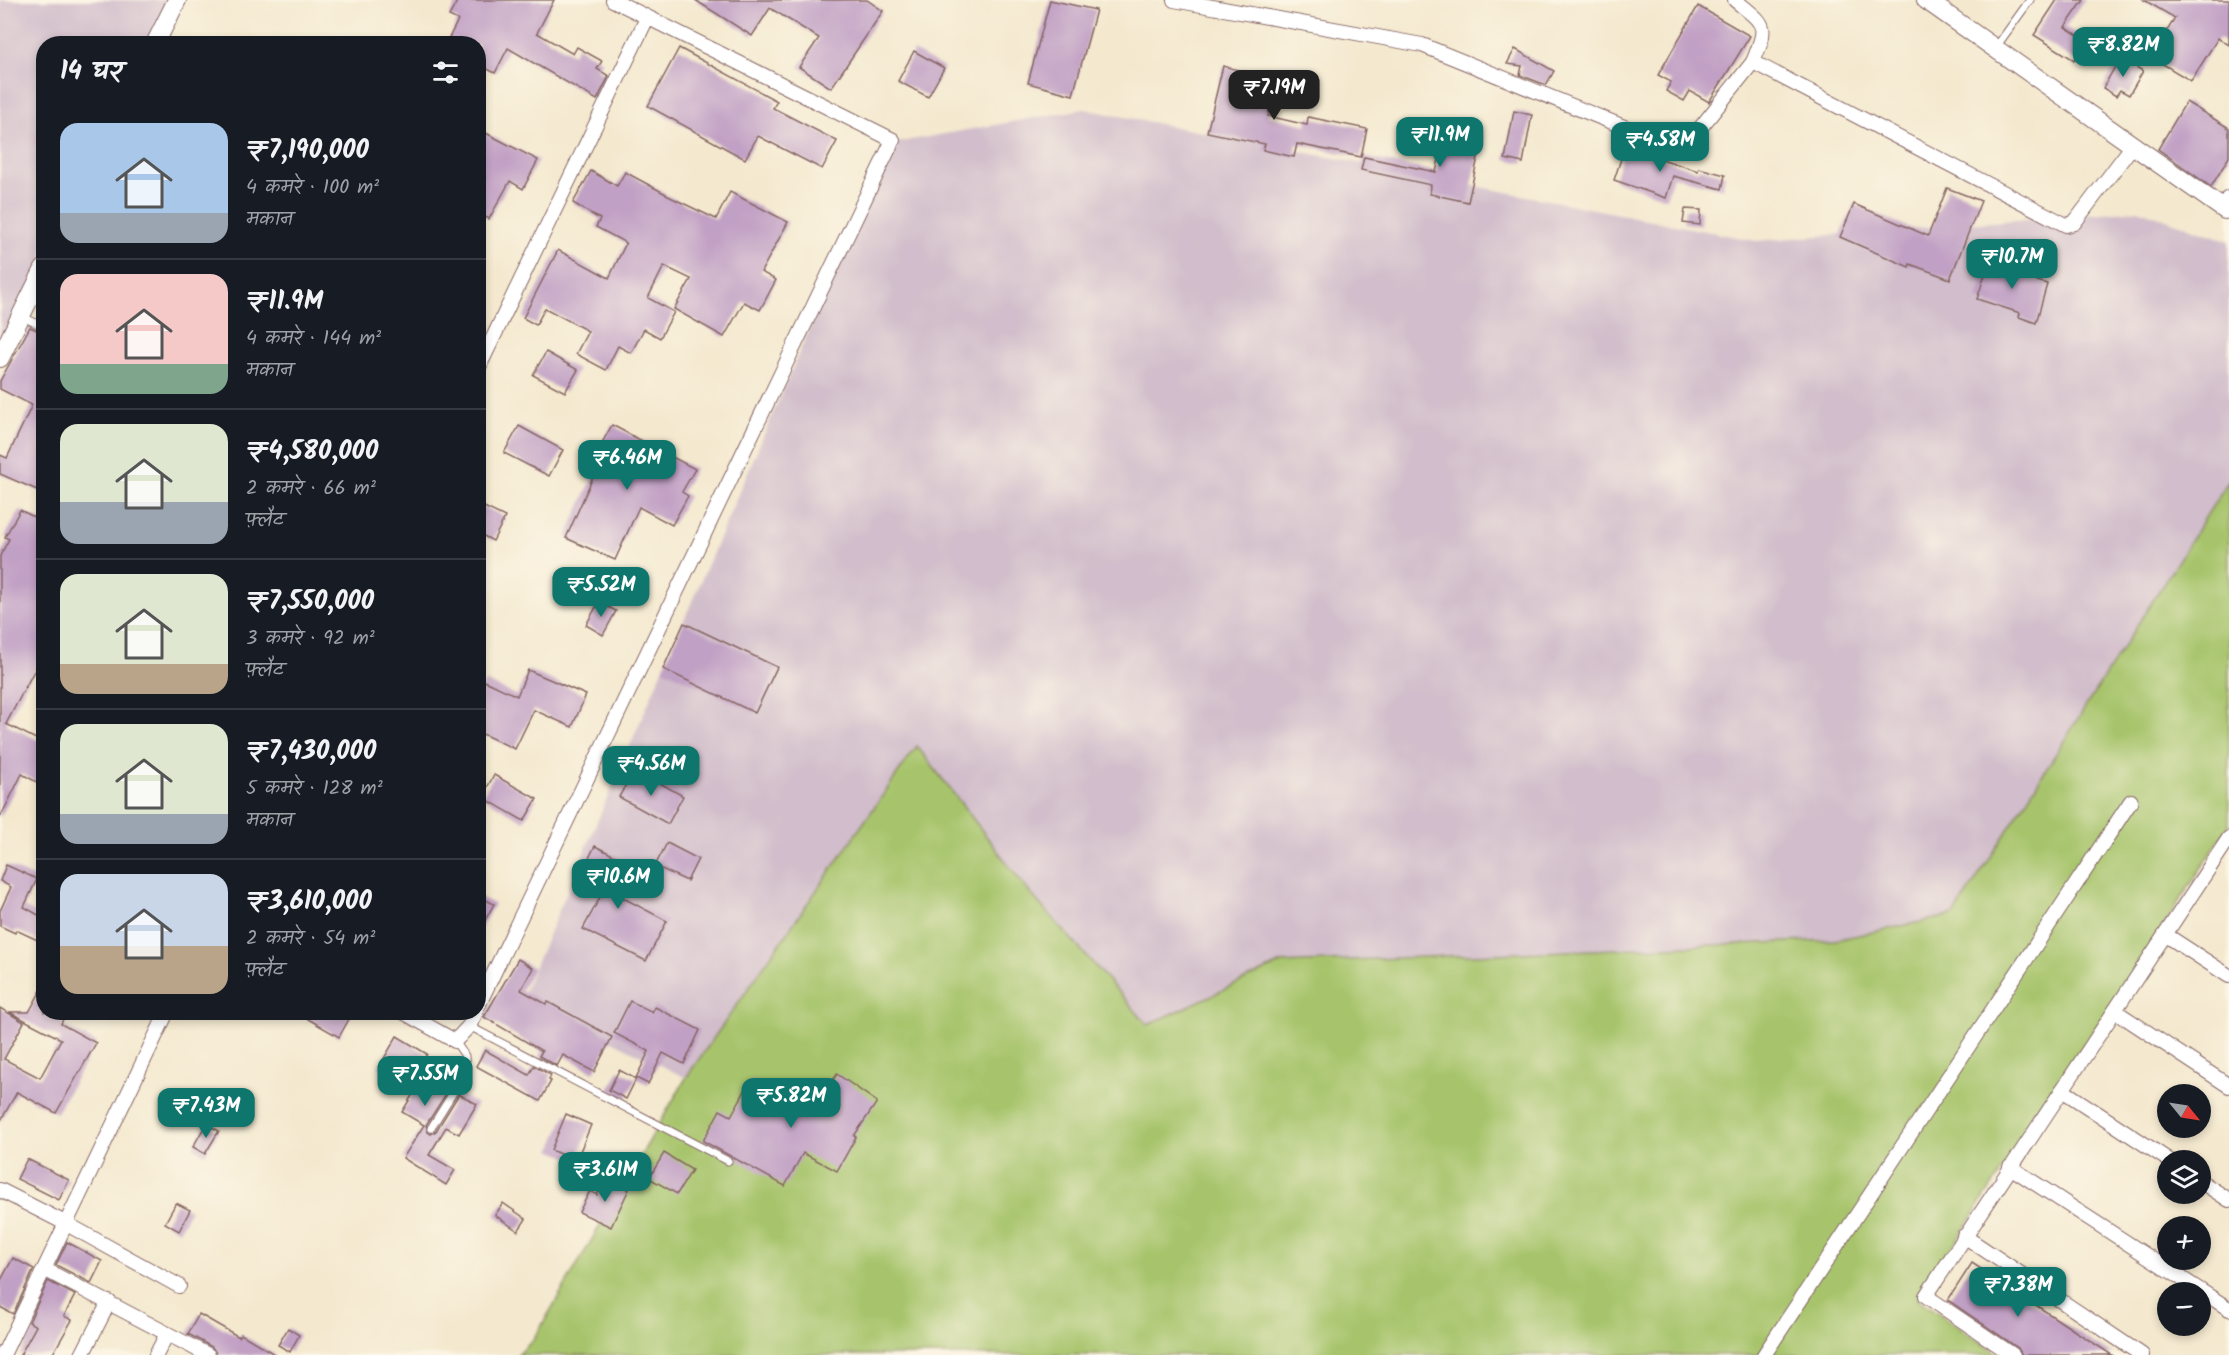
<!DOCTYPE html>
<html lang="hi">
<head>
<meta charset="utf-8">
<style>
  :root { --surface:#171b24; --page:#20242c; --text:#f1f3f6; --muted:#9ea1a6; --line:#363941; --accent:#0f766e }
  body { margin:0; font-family:Kalam,"Playpen Sans Deva",sans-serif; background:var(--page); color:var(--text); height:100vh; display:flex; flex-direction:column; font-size:22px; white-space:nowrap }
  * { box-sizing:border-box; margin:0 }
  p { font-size:20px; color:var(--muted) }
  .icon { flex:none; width:33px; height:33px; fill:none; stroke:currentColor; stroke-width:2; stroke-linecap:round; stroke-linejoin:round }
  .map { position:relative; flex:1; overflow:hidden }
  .sheet { position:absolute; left:36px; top:36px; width:450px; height:984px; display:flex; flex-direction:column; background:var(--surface); border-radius:24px; box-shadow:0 3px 9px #0003 }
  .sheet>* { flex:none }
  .needle { width:39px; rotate:120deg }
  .buttons { position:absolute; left:2157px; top:1084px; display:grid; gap:12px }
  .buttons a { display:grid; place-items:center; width:54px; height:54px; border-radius:50%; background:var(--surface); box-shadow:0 3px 9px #0003; font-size:30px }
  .price { position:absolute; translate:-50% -51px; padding:0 14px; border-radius:12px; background:var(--accent); color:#fff; font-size:20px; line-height:39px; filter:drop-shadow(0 2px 3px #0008) }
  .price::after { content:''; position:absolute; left:50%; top:36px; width:18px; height:14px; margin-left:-9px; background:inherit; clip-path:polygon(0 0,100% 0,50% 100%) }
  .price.selected { background:#222; color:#fff }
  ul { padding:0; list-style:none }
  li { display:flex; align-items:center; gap:18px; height:150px; padding:0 24px }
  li+li { border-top:2px solid var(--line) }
  li span { display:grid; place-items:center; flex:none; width:168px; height:120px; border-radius:18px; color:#555 }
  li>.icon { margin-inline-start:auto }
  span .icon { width:72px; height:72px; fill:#fffc; stroke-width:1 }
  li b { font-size:26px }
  h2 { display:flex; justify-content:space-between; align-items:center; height:72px; padding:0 24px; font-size:26px }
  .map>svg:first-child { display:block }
  .industrial { fill:#d1bdcb }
  .green { fill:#a7c46c; stroke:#78724c; stroke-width:1.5 }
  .building { fill:#c1a0c5 }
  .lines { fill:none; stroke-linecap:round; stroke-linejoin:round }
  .service-casing { stroke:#866664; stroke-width:9 }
  .minor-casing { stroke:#866664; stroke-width:16 }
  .tertiary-casing { stroke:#866664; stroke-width:20 }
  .service { stroke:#fff; stroke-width:7 }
  .minor { stroke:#fff; stroke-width:14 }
  .tertiary { stroke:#fff; stroke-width:18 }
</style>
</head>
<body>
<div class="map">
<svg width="2229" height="1355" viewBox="0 0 2229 1355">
  <rect width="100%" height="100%" fill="#fcf5e5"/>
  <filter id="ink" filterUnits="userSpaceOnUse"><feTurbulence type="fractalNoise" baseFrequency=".0167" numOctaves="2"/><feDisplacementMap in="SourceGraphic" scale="12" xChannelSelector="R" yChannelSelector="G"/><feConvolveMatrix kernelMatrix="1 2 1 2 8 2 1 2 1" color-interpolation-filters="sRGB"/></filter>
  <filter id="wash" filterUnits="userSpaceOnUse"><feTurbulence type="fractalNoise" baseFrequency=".008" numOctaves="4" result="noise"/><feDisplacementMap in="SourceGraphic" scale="24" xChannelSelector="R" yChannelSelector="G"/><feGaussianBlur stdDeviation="1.35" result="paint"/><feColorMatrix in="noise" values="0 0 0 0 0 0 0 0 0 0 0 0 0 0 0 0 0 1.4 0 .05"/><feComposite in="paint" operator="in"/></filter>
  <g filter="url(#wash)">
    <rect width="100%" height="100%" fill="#f4e9cf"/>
    <g class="industrial">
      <path d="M0,0H179L158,43L44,44L43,273L0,360Z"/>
      <path d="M1084,109L1756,241L2140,210L2229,241V480L1954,916L1835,940L1281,963L1148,1025L1030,893L917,746L686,1078L522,996L889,144Z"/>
    </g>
    <path class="green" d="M2229,480V826L1918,1299L1999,1355H518L534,1339L686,1078L917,746L1030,893L1148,1025L1281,963L1835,940L1954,915Z"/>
    <g id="blocks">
      <g class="building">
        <path d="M458,0H554L537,33L573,54L577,47L602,61L597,69L609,76L597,100L508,48L495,73L478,64V44H446L458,20L449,16Z"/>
        <path d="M695,0H867L883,11L831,88L799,67L819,38L770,8L752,36Z"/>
        <path d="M1050,0L1096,10L1073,95L1028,83Z"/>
        <path d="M2057,0H2084L2065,27L2086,40L2074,60L2034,35Z"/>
        <path d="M2144,0H2229V45L2218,38L2191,81L2151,57L2175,18Z"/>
        <path d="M1698,6L1750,36L1709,102L1690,91L1684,101L1666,91L1671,82L1658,75Z"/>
        <path d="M679,48L777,101L773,108L837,141L822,169L758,136L745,159L648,106Z"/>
        <path d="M1515,49L1554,71L1546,85L1520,75L1522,66L1507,64Z"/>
        <path d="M914,51L944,68L928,97L898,81Z"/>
        <path d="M2120,58L2143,71L2129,95L2120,90L2116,96L2103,88Z"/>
        <path d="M1223,66L1254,74L1251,89L1273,94L1268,116L1307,125L1308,117L1367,129L1361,157L1297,144L1294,157L1263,150L1265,144L1207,132Z"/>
        <path d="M2186,102L2229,128V157L2211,187L2158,149Z"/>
        <path d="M1514,111L1532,115L1523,163L1505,159Z"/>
        <path d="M478,129L538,160L523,189L510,181L489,219L478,213Z"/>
        <path d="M1456,129L1483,135L1468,202L1430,194L1431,185L1361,170L1364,157L1436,172L1443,142L1452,144Z"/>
        <path d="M1625,147L1698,171L1699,168L1725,175L1722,189L1673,176L1666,198L1614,180Z"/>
        <path d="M591,171L617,186L625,172L666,194V195L716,219L730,192L788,222L761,272L776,280L760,310L744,302L724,337L674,309L691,279L664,266L648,298L674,312L660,338L644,329L631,353L618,346L606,370L576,354L588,331L545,308L536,325L523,318L558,250L609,278L626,243L596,227L600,219L573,203Z"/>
        <path d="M1947,188L1981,201L1950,279L1910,264L1909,267L1840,237L1854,204L1928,236Z"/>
        <path d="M1685,209L1701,210L1700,225L1683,223Z"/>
        <path d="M1991,256L2019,265L2015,274L2047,284L2036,323L2019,317L2020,313L1977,299Z"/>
        <path d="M30,327L44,333V355L38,365L44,368V493L0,474V455L7,458L32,405L0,389V381Z"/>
        <path d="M546,352L578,370L565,392L533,375Z"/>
        <path d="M612,425L695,469L682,492L688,496L672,525L639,507L615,560L566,538L593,477L585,473Z"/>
        <path d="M519,426L563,450L549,476L504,453Z"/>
        <path d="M478,504L505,517L493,541L478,533Z"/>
        <path d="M20,510L44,522V652L6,724L44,743V786L22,774L0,818V556L9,539L5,537Z"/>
        <path d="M599,602L616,611L603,635L586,625Z"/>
        <path d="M684,623L777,667L755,713L663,669Z"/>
        <path d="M528,670L586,695L572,727L534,710L515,749L478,732V695L485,681L517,696Z"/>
        <path d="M635,769L683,796L668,824L619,797Z"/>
        <path d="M494,775L537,799L524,821L482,797Z"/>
        <path d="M667,843L698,859L687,881L655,866Z"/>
        <path d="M595,846L625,861L610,891L667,921L646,961L583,929L600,897L584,888L589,878L581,874Z"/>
        <path d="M6,865L37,879L24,907L44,918V943L16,930L15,933L0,926V911L11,887L0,881Z"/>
        <path d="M478,896L494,904L478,933Z"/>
        <path d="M518,959L533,968L521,990L546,1004L548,1002L612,1037L594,1072L563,1055L557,1066L539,1056L542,1051L484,1017Z"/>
        <path d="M44,985V1012H66L61,1024L96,1043L56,1113L17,1092L0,1122V1008L24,1022L4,1059L40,1078L61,1039L9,1012H29Z"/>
        <path d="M630,1001L652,1012L655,1007L700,1030L684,1064L663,1053L648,1084L636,1078L649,1051L614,1033Z"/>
        <path d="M296,1012H353L339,1037Z"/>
        <path d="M397,1036L427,1054L417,1070L449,1089L426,1125L428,1132L431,1134L436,1131L459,1094L477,1104L459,1134L446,1127L429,1155L455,1170L446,1185L403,1158L424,1125L402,1112L416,1089L379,1067Z"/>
        <path d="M485,1050L529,1075L534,1066L551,1075L549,1080L551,1081L540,1101L476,1066Z"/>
        <path d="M619,1070L636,1079L626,1099L609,1090Z"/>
        <path d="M837,1074L877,1102L854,1136L856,1137L837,1171L803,1153L785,1186L703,1141L720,1110L731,1116L751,1080L811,1113Z"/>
        <path d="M566,1114L591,1125L576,1161L551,1150Z"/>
        <path d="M206,1124L219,1131L205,1154L193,1147Z"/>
        <path d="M664,1153L692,1170L677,1194L649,1178Z"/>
        <path d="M27,1159L69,1180L59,1200L17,1179Z"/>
        <path d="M606,1178L629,1189L611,1227L579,1212L590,1191L597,1195Z"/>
        <path d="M176,1203L190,1210L179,1231L165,1223Z"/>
        <path d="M503,1203L526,1219L518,1231L495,1215Z"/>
        <path d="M67,1242L102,1261L91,1283L56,1265Z"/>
        <path d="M13,1258L34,1269L13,1314L0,1307V1282Z"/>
        <path d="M1972,1263L2078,1333L2112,1355H2022L2018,1348L1948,1300Z"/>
        <path d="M48,1281L75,1295L64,1316L72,1320L52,1355H20L36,1326L29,1322Z"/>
        <path d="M199,1314L239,1337L241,1334L276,1355H217L212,1347L188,1334Z"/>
        <path d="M288,1328L299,1335L290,1352L278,1345Z"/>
      </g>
    </g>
  </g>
  <g filter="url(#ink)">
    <use href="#blocks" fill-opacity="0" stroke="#866664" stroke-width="1.5"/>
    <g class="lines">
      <g class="service-casing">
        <g id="service">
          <path d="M1996,47L2030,0"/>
          <path d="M23,317L44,327"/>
          <path d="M469,1026L728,1161"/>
          <path d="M431,1128L466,1072L465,1056L455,1041"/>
        </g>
      </g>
      <g class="minor-casing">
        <g id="minor">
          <path d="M1174,0L1422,45L1666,144L1683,143L1693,137L1753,62L2066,225L2074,223L2133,145"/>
          <path d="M1735,0C1766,26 1769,23 1753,62"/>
          <path d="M478,369L647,18"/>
          <path d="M2166,935L2229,976"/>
          <path d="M478,1006L893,140L613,0"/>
          <path d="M2115,1011L2229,1086"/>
          <path d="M403,1012L455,1041L469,1026L476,1012"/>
          <path d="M2062,1090L2170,1161"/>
          <path d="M2010,1167L2229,1309"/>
          <path d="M2200,1181L2229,1200"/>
          <path d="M0,1190L65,1223L179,1286"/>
          <path d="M1964,1236L2142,1355"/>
          <path d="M44,1269L208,1355"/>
          <path d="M3,1355L167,1012"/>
          <path d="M82,1355L109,1302"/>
          <path d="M156,1355L167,1334"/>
          <path d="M1764,1355L2131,801"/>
          <path d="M2013,1355L1926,1296L2229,838"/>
        </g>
      </g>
      <g class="tertiary-casing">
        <g id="tertiary">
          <path d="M1926,0L2225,210L2229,200"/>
          <path d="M155,44L177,0"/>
          <path d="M0,358L44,269"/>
        </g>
      </g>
      <use href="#service" class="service"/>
      <use href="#minor" class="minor"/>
      <use href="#tertiary" class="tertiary"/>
    </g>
  </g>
</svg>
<div class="buttons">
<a><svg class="needle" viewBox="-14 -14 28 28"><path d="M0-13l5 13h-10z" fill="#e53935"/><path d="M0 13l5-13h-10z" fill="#9ea1a6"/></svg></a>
<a><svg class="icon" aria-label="layers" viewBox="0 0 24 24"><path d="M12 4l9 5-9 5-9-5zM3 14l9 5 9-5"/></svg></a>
<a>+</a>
<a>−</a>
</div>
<b class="price" style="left:2123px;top:78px">₹8.82M</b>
<b class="price selected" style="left:1274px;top:121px">₹7.19M</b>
<b class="price" style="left:1440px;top:168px">₹11.9M</b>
<b class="price" style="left:1660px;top:173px">₹4.58M</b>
<b class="price" style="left:2012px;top:290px">₹10.7M</b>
<b class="price" style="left:627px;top:491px">₹6.46M</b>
<b class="price" style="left:601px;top:618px">₹5.52M</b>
<b class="price" style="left:651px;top:797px">₹4.56M</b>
<b class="price" style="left:618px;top:910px">₹10.6M</b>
<b class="price" style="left:425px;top:1107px">₹7.55M</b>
<b class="price" style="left:791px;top:1129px">₹5.82M</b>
<b class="price" style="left:206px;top:1139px">₹7.43M</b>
<b class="price" style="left:605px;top:1203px">₹3.61M</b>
<b class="price" style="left:2018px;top:1318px">₹7.38M</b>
<section class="sheet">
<h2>14 घर<svg class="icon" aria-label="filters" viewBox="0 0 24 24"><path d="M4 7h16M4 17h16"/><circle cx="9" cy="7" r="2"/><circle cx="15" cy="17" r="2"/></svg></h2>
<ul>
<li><span style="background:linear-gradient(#a9c7e8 75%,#9aa5b1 0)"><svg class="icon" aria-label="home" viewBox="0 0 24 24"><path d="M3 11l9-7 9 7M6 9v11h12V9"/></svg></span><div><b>₹7,190,000</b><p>4 कमरे · 100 m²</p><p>मकान</p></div></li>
<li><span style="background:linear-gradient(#f6c9c9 75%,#7fa58c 0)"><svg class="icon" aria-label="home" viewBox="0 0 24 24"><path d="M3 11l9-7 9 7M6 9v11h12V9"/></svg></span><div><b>₹11.9M</b><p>4 कमरे · 144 m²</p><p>मकान</p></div></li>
<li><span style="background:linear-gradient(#dfe7d0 65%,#9aa5b1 0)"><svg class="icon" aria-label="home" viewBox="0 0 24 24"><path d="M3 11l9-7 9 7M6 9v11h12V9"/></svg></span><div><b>₹4,580,000</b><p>2 कमरे · 66 m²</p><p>फ़्लैट</p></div></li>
<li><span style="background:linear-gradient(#dfe7d0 75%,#b9a48a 0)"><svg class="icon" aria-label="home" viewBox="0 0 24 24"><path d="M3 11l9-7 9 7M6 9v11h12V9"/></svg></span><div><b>₹7,550,000</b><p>3 कमरे · 92 m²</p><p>फ़्लैट</p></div></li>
<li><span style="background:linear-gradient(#dfe7d0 75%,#9aa5b1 0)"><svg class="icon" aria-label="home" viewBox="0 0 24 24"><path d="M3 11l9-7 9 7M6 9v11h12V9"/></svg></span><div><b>₹7,430,000</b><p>5 कमरे · 128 m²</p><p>मकान</p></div></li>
<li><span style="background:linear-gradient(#c9d6e8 60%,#b9a48a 0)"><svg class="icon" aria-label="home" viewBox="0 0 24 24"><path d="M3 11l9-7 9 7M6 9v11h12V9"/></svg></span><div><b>₹3,610,000</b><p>2 कमरे · 54 m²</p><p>फ़्लैट</p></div></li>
</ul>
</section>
</div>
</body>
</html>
